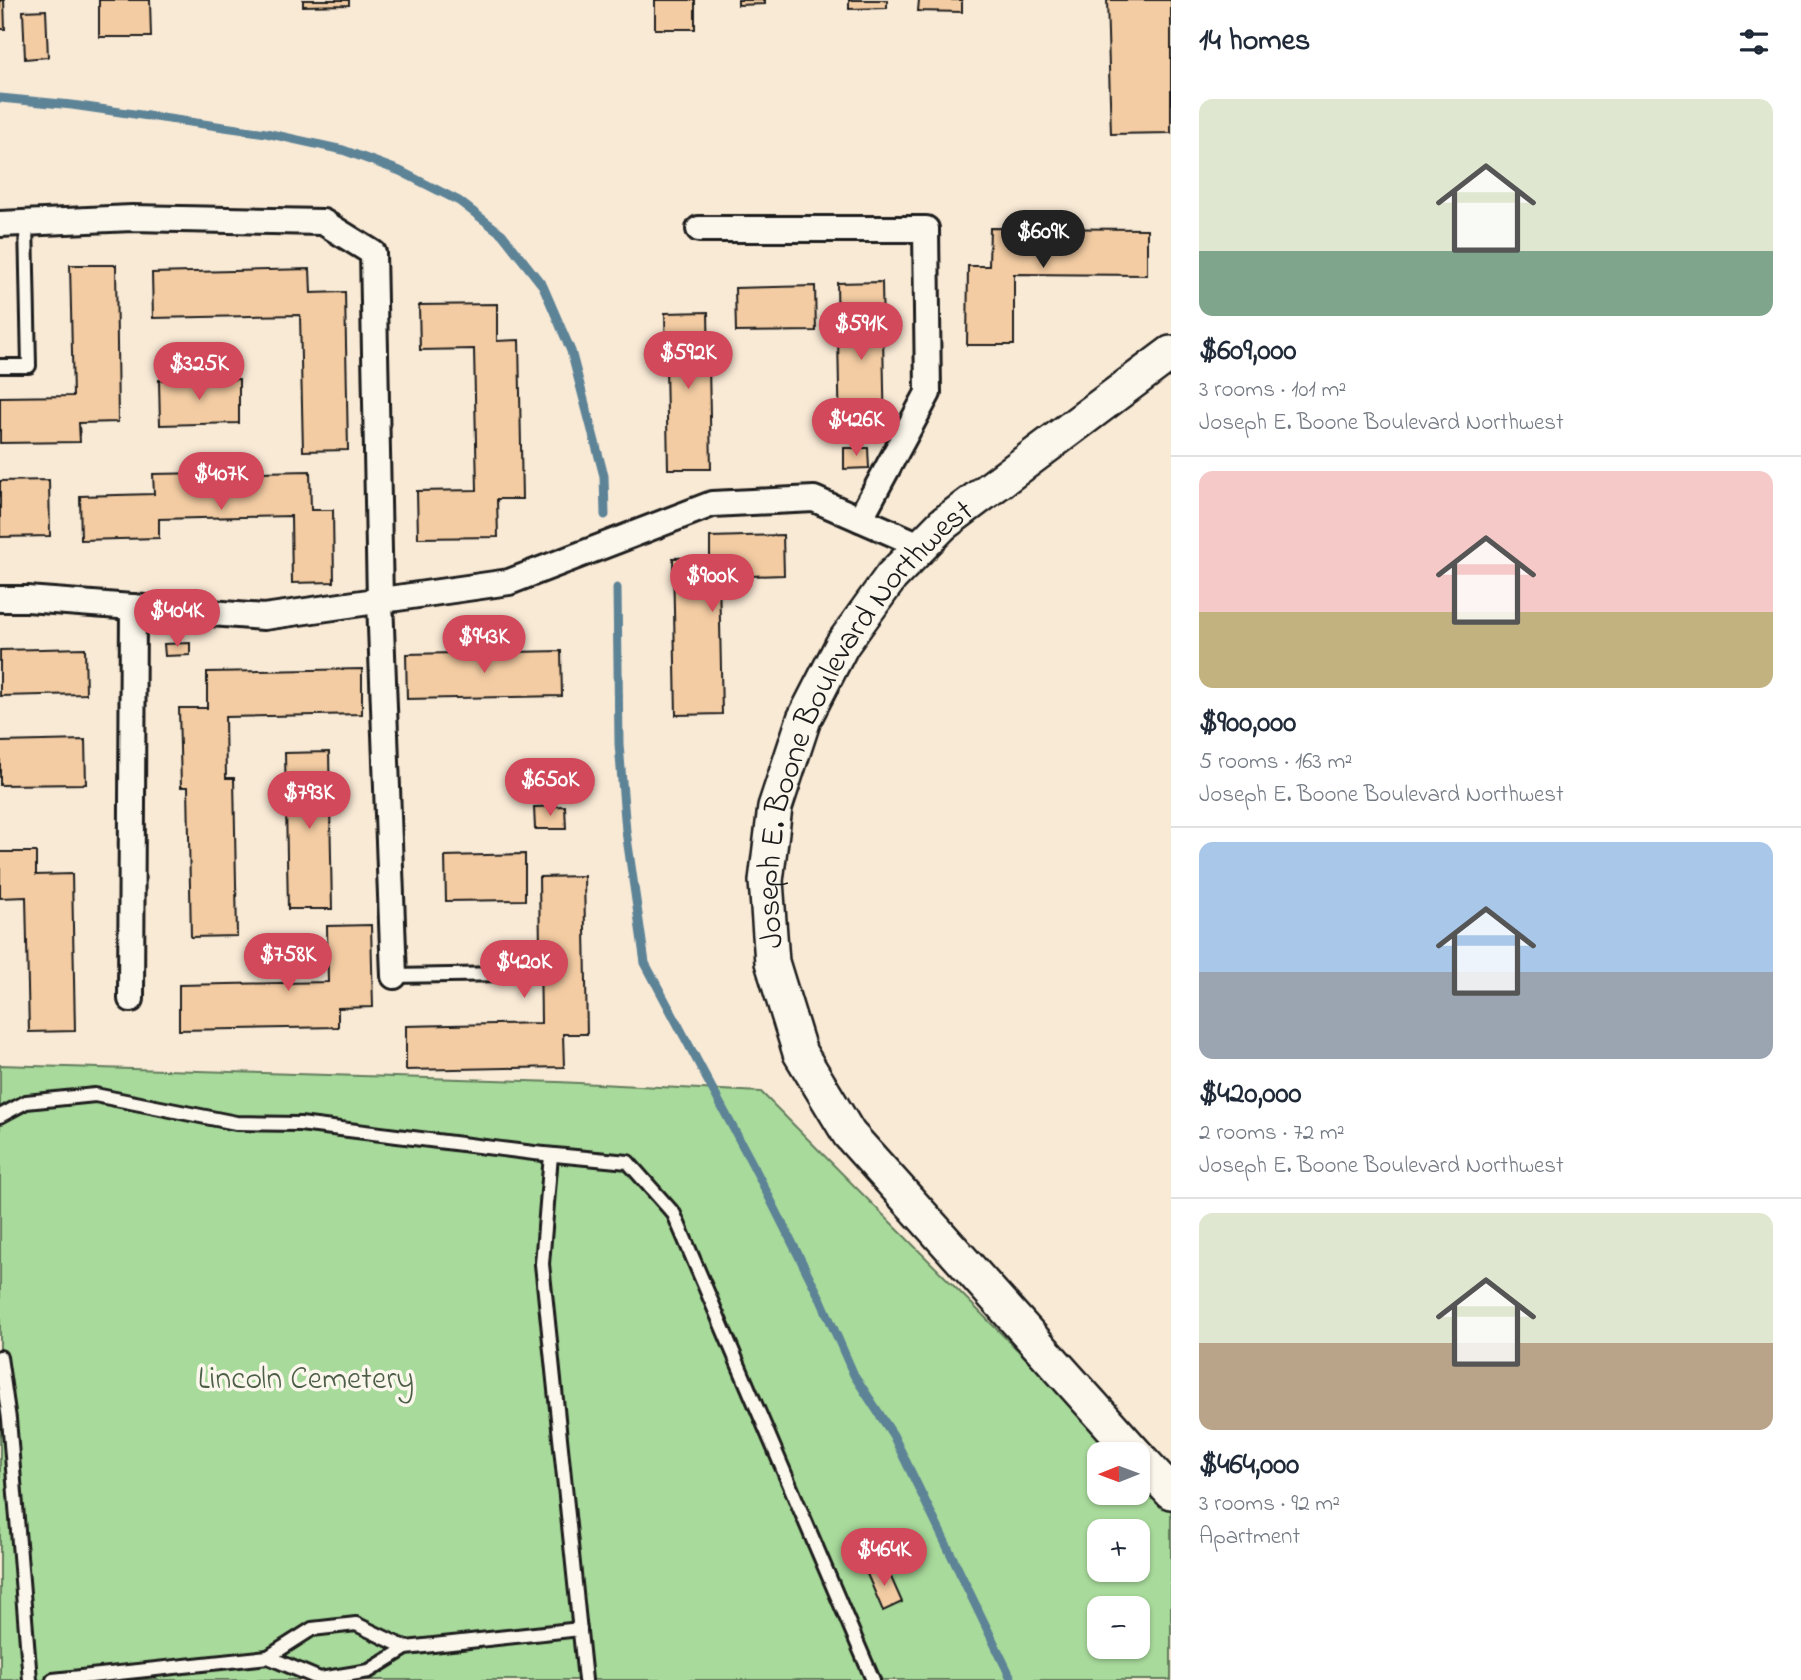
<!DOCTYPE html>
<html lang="en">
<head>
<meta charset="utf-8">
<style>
  :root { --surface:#fff; --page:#f6f6f7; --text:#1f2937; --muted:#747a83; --line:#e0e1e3; --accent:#d1495b }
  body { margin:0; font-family:"Indie Flower",sans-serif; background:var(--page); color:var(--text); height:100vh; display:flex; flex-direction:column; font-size:26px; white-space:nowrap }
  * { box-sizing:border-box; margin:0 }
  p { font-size:23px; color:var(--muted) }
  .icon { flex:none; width:38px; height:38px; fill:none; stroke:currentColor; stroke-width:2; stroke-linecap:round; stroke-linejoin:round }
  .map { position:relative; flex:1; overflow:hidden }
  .side { display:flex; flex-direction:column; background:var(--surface); width:630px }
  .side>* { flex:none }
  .needle { width:46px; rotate:269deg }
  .controls { position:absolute; left:1087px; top:1442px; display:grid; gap:14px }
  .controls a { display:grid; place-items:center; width:63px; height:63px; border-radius:14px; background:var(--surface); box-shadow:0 2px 5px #0004; font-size:35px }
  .price { position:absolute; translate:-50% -60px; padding:0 16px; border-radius:24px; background:var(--accent); color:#fff; font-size:23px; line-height:46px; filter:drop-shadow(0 2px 4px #0008) }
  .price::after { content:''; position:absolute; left:50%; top:42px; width:21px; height:16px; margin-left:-10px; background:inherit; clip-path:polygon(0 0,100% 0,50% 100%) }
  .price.active { background:#222; color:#fff }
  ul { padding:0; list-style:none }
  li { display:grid; align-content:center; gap:14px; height:371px; padding:0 28px }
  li+li { border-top:2px solid var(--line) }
  li span { display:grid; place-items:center; height:217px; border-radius:14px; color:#555 }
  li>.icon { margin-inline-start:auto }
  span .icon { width:126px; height:126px; fill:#fffc; stroke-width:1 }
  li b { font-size:30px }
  h2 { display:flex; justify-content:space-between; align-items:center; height:84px; padding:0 28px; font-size:30px }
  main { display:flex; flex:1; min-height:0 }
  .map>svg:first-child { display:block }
  .green { fill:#a8da9b; stroke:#627b5c; stroke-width:2; fill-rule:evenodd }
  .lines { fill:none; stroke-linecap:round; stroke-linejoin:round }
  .stream { stroke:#5d8396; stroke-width:9 }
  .building { fill:#f3cca3; stroke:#1c1c1c; stroke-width:2 }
  .service-casing { stroke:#1c1c1c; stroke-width:18 }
  .minor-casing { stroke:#1c1c1c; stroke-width:30 }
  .secondary-casing { stroke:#1c1c1c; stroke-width:38 }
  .service { stroke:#fbf7ec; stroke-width:12 }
  .minor { stroke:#fbf7ec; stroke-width:24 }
  .secondary { stroke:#fbf7ec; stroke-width:33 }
  .labels { text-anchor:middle; stroke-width:7; stroke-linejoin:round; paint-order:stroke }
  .street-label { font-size:32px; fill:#1c1c1c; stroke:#fbf7ec }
  .park-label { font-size:32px; fill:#4d5e48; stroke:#fbf7ec }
</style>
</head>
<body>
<main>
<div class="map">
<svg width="1171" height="1680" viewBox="0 0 1171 1680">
  <rect width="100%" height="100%" fill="#f9ead6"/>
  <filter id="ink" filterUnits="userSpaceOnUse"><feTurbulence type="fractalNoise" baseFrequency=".0143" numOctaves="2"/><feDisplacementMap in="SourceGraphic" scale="14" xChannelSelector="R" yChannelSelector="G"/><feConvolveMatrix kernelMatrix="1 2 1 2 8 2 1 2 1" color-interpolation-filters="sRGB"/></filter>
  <g filter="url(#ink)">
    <path class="green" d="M0,1065L558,1082L761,1092L1121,1454H1099V1493H1138V1471L1171,1504V1680H0ZM1099,1531H1138V1570H1099ZM1099,1608H1138V1647H1099Z"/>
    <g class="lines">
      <g class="stream">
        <path d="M0,98L72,105L266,133L343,150L400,171L459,201L502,234L543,286L571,351L604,476L605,515"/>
        <path d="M617,588L619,744L626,831L645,963L754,1167L821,1300L854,1375L893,1435L1012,1680"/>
      </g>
    </g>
    <g class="building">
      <path d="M0,0H4L5,29H0Z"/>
      <path d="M99,0H150L151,37H99Z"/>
      <path d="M303,0H349V5L303,6Z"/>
      <rect x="655" y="0" width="40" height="29"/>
      <path d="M738,0H765V4L738,5Z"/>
      <path d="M849,0H887V8L849,9Z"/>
      <path d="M919,0H962V12L918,11Z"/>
      <path d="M1107,0H1171V133L1111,134Z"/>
      <path d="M46,10L48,57L25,59L23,11Z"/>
      <path d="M990,228L1147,229V275L1014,274V345H967L968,266H989Z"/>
      <path d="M70,265H116L118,422L79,423L80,442L0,443V397L73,396Z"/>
      <path d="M310,269L311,293L345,292L348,450L303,451L300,315L153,318L152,273Z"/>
      <path d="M882,282L885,440L840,441L837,283Z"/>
      <path d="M815,286L816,331L736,332L735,288Z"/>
      <path d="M497,304V341L519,340L522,499H497L498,537L418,538L417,491L477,490L474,349L420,350L419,305Z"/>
      <path d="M708,312L711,469H668L665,313Z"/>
      <path d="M239,379V423L160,425L159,380Z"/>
      <path d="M844,448H868L869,468L844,469Z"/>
      <path d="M310,471L311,510H333L334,582L292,583L291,516L159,519V538L81,540L80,496L154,494L153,474Z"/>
      <path d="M49,480L50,536L0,537V481Z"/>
      <path d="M783,535L784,575L719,577L722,714L676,715L673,558L710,557V537Z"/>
      <path d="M190,643V655L165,656L164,644Z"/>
      <path d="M85,648L86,694L0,696V650Z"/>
      <path d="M561,651L562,696L407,699L406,654Z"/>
      <path d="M362,669V714L225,717L226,778H234L237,936L191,937L188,787H181L179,708H207V672Z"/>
      <path d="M85,740L86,784L0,785V742Z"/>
      <path d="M329,752L332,909H288L285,753Z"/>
      <path d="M565,806L566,829H535L534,807Z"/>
      <path d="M0,852H36V875L72,874L75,1031L29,1032L26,897L0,898Z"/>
      <path d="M525,854V900L446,901L445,856Z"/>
      <path d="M584,876L587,1034H563L564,1067L406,1070V1026L541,1023L539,877Z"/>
      <path d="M371,925L373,1007L338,1008V1027L179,1030V985L328,982L327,926Z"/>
      <path d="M886,1566L902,1602L883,1611L867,1574Z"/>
    </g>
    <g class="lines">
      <g class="service-casing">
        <g id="service">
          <path d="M0,366H29L26,223"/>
          <path d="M394,976L505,974"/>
          <path d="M0,1116L26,1102L95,1095L236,1123L300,1124L534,1153L628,1162L674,1214L873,1680"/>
          <path d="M551,1155L542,1264L585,1680"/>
          <path d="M0,1357L9,1419L30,1680"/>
          <path d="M268,1657L312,1629L356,1624L406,1648"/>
          <path d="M53,1680L268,1657L320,1679L369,1671L406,1648L580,1629"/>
        </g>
      </g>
      <g class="minor-casing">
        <g id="minor">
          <path d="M0,224L132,218L323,222L373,253L380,600L394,976"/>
          <path d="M699,229H926L928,393L860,519"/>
          <path d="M0,599H27L264,617L509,582L712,504L814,499L922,546"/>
          <path d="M131,999L133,607"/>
        </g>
      </g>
      <g class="secondary-casing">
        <g id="secondary">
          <path id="s1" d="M1136,1454L849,1134L800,1053L772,962L766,881L775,807L804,719L842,645L891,577L943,524L1171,353"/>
          <path d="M1138,1456L1171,1492"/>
        </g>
      </g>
      <use href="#service" class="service"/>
      <use href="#minor" class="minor"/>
      <use href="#secondary" class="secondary"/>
    </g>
  </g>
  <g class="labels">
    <g class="street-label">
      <text dy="11" stroke="none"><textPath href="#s1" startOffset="887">Joseph E. Boone Boulevard Northwest</textPath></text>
    </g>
    <g class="park-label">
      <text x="306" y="1388">Lincoln Cemetery</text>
    </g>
  </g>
</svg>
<div class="controls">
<a><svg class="needle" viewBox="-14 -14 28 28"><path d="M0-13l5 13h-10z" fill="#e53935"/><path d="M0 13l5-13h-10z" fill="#747a83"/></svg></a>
<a>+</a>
<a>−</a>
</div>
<b class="price active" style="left:1043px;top:270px">$609K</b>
<b class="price" style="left:861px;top:362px">$591K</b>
<b class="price" style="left:688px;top:391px">$592K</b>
<b class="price" style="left:199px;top:402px">$325K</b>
<b class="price" style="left:856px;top:458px">$426K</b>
<b class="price" style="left:221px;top:512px">$407K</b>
<b class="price" style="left:712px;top:614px">$900K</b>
<b class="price" style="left:177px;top:649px">$404K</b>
<b class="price" style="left:484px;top:675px">$943K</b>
<b class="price" style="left:550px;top:818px">$650K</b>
<b class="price" style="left:309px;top:831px">$793K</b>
<b class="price" style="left:288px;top:993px">$758K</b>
<b class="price" style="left:524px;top:1000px">$420K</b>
<b class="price" style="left:884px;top:1588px">$464K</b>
</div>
<section class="side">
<h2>14 homes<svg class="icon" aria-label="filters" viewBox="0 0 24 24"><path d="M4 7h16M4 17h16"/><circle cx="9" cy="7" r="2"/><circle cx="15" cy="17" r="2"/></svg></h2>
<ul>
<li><span style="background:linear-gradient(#dfe7d0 70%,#7fa58c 0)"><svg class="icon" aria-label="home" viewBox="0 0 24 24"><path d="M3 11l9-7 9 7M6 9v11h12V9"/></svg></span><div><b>$609,000</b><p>3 rooms · 101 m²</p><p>Joseph E. Boone Boulevard Northwest</p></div></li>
<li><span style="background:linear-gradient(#f6c9c9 65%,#c2b280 0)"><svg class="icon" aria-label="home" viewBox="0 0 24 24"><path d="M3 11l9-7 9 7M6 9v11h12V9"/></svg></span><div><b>$900,000</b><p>5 rooms · 163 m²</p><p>Joseph E. Boone Boulevard Northwest</p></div></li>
<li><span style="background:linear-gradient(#a9c7e8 60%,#9aa5b1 0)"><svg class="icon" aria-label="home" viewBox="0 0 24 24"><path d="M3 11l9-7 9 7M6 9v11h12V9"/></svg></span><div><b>$420,000</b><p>2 rooms · 72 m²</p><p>Joseph E. Boone Boulevard Northwest</p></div></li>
<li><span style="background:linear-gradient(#dfe7d0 60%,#b9a48a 0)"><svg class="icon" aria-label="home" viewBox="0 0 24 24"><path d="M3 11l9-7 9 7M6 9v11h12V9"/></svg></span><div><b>$464,000</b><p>3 rooms · 92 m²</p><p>Apartment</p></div></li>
</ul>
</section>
</main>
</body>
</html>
